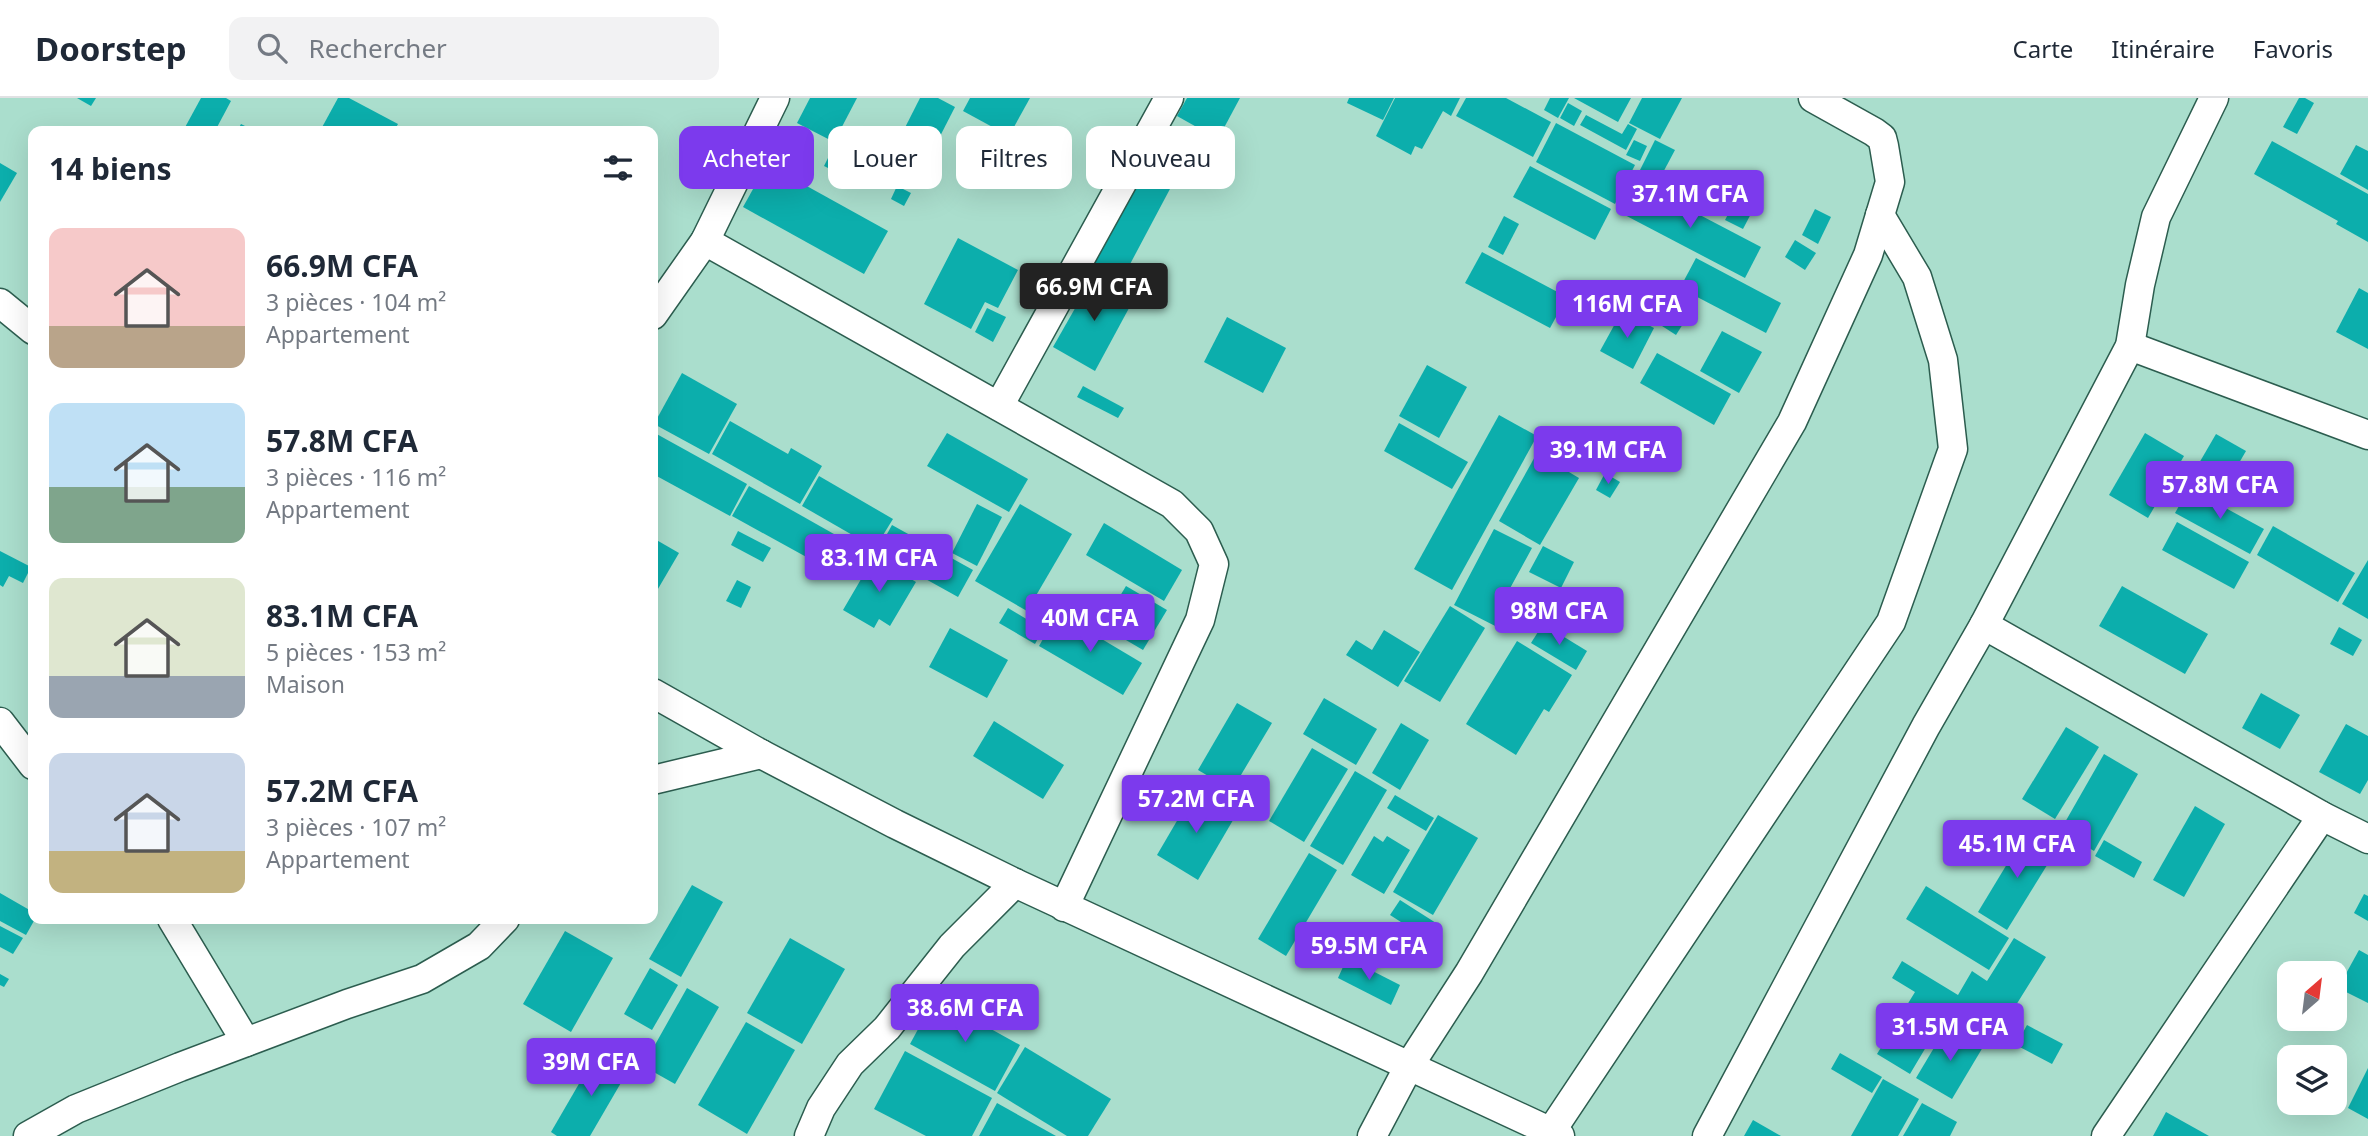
<!DOCTYPE html>
<html lang="fr">
<head>
<meta charset="utf-8">
<style>
  :root { --surface:#fff; --page:#f2f2f3; --text:#1f2937; --muted:#747a83; --line:#e0e1e3; --accent:#7c3aed }
  body { margin:0; font-family:"Noto Sans",sans-serif; background:var(--page); color:var(--text); height:100vh; display:flex; flex-direction:column; font-size:26px; white-space:nowrap }
  * { box-sizing:border-box; margin:0 }
  p { font-size:23px; color:var(--muted) }
  .icon { flex:none; width:38px; height:38px; fill:none; stroke:currentColor; stroke-width:2; stroke-linecap:round; stroke-linejoin:round }
  .map { position:relative; flex:1; overflow:hidden }
  .drawer { position:absolute; left:28px; top:28px; width:630px; height:798px; display:flex; flex-direction:column; background:var(--surface); border-radius:14px; box-shadow:0 7px 28px #0002 }
  .drawer>* { flex:none }
  .hud { position:absolute; left:679px; top:28px; width:665px; height:63px; display:flex; gap:14px }
  .needle { width:46px; rotate:28deg }
  .controls { position:absolute; left:2277px; top:863px; display:grid; gap:14px }
  .controls a { display:grid; place-items:center; width:70px; height:70px; border-radius:14px; background:var(--surface); box-shadow:0 7px 28px #0002; font-size:35px }
  .price { position:absolute; translate:-50% -60px; padding:0 16px; border-radius:7px; background:var(--accent); color:#fff; font-size:23px; line-height:46px; filter:drop-shadow(0 2px 4px #0008) }
  .price::after { content:''; position:absolute; left:50%; top:42px; width:21px; height:16px; margin-left:-10px; background:inherit; clip-path:polygon(0 0,100% 0,50% 100%) }
  .price.selected { background:#222; color:#fff }
  ul { padding:0; list-style:none }
  li { display:flex; align-items:center; gap:21px; height:175px; padding:0 21px }
  li span { display:grid; place-items:center; flex:none; width:196px; height:140px; border-radius:14px; color:#555 }
  li>.icon { margin-inline-start:auto }
  span .icon { width:84px; height:84px; fill:#fffc; stroke-width:1 }
  li b { font-size:30px }
  h2 { display:flex; justify-content:space-between; align-items:center; height:84px; padding:0 21px; font-size:30px }
  .pill { padding:0 24px; border-radius:14px; background:var(--surface); box-shadow:0 7px 28px #0002; font-size:24px; line-height:63px }
  .pill.selected { background:var(--accent); color:#fff }
  header { display:flex; align-items:center; gap:42px; box-sizing:border-box; height:98px; padding:0 35px; background:var(--surface); border-bottom:2px solid var(--line) }
  header strong { font-size:33px }
  nav { display:flex; gap:38px; margin-inline-start:auto; font-size:24px }
  .search { width:490px; height:63px; background:var(--page); display:flex; align-items:center; gap:18px; box-sizing:border-box; padding:0 24px; border-radius:14px; color:var(--muted); font-size:26px }
  .map>svg:first-child { display:block }
  .building { fill:#0caeac }
  .lines { fill:none; stroke-linecap:round; stroke-linejoin:round }
  .minor-casing { stroke:#2c5d4f; stroke-width:31 }
  .minor { stroke:#fff; stroke-width:28 }
</style>
</head>
<body>
<header>
<strong>Doorstep</strong>
<div class="search"><svg class="icon" aria-label="search" viewBox="0 0 24 24"><circle cx="10" cy="10" r="6"/><path d="M15 15l6 6"/></svg>Rechercher</div>
<nav><a>Carte</a><a>Itinéraire</a><a>Favoris</a></nav>
</header>
<div class="map">
<svg width="2368" height="1038" viewBox="0 0 2368 1038">
  <rect width="100%" height="100%" fill="#aadecd"/>
  <g class="building">
    <path d="M77,0H96L91,8Z"/>
    <path d="M201,0H226L231,3L215,33H183Z"/>
    <path d="M338,0H349L398,26L394,33H320Z"/>
    <path d="M810,0H857L834,44L797,25Z"/>
    <path d="M920,0H938L955,9L913,91L882,75Z"/>
    <path d="M970,0H1030L1009,38L963,13Z"/>
    <path d="M1187,0H1240L1218,41L1177,18Z"/>
    <path d="M1349,0H1394L1383,22L1347,5Z"/>
    <path d="M1395,0H1460L1451,18L1443,13L1422,51L1415,48L1411,57L1376,38Z"/>
    <path d="M1466,0H1506L1551,24L1533,59L1456,18Z"/>
    <path d="M1550,0H1569L1558,20L1544,12Z"/>
    <path d="M1574,0H1631L1618,24Z"/>
    <path d="M1642,0H1682L1660,41L1629,25Z"/>
    <path d="M2299,0H2305L2314,5L2297,36L2283,29Z"/>
    <path d="M1568,5L1582,13L1574,28L1560,20Z"/>
    <path d="M1586,17L1622,36L1628,26L1637,31L1626,52L1580,27Z"/>
    <path d="M1556,25L1635,67L1615,106L1536,64Z"/>
    <path d="M241,26L255,33H237Z"/>
    <path d="M1634,42L1647,48L1640,63L1626,57Z"/>
    <path d="M1655,42L1675,52L1659,82L1640,72Z"/>
    <path d="M2272,43L2368,96V144L2336,126L2338,123L2254,76Z"/>
    <path d="M2356,47L2368,53V92L2340,76Z"/>
    <path d="M832,52L850,61L842,77L824,68Z"/>
    <path d="M1150,58L1179,74L1120,185L1090,168Z"/>
    <path d="M0,65L17,75L0,104Z"/>
    <path d="M767,66L888,133L864,176L743,109Z"/>
    <path d="M1530,68L1611,111L1595,142L1513,99Z"/>
    <path d="M1752,74L1762,79L1754,97L1744,92Z"/>
    <path d="M1635,83L1761,149L1745,180L1619,114Z"/>
    <path d="M897,88L911,95L904,108L891,101Z"/>
    <path d="M1738,98L1755,108L1743,131L1725,122Z"/>
    <path d="M1815,111L1831,119L1818,146L1802,137Z"/>
    <path d="M1504,118L1519,126L1503,157L1488,149Z"/>
    <path d="M958,140L1018,172L998,210L985,204L971,231L924,206Z"/>
    <path d="M1795,142L1816,155L1805,172L1785,159Z"/>
    <path d="M1482,154L1567,199L1550,230L1465,185Z"/>
    <path d="M1696,160L1781,205L1766,235L1680,190Z"/>
    <path d="M1094,177L1135,199L1095,273L1053,249Z"/>
    <path d="M2359,190L2368,195V251L2336,234Z"/>
    <path d="M1674,209L1688,218L1676,237L1662,228Z"/>
    <path d="M987,210L1006,219L993,244L975,234Z"/>
    <path d="M1622,213L1654,230L1633,271L1600,253Z"/>
    <path d="M1227,219L1286,250L1263,295L1204,264Z"/>
    <path d="M1722,233L1762,254L1739,295L1700,273Z"/>
    <path d="M1657,255L1731,296L1714,327L1640,285Z"/>
    <path d="M1427,267L1467,289L1439,340L1399,318Z"/>
    <path d="M682,275L737,306L709,356L654,326Z"/>
    <path d="M1083,288L1124,310L1118,320L1077,299Z"/>
    <path d="M1499,317L1537,338L1452,492L1414,471Z"/>
    <path d="M730,323L788,356L791,350L822,368L800,406L712,356Z"/>
    <path d="M1399,325L1468,364L1452,391L1384,353Z"/>
    <path d="M653,334L747,386L730,418L653,376Z"/>
    <path d="M947,335L1028,381L1009,414L927,368Z"/>
    <path d="M2145,335L2184,358L2148,420L2109,397Z"/>
    <path d="M2216,336L2246,353L2221,396L2191,379Z"/>
    <path d="M1537,355L1579,380L1540,447L1499,423Z"/>
    <path d="M1605,375L1620,384L1610,400L1596,392Z"/>
    <path d="M819,378L893,421L875,450L802,408Z"/>
    <path d="M749,388L864,453L848,482L732,418Z"/>
    <path d="M2189,390L2264,431L2250,456L2175,415Z"/>
    <path d="M977,406L1002,419L977,468L952,455Z"/>
    <path d="M1020,406L1072,436L1027,513L975,483Z"/>
    <path d="M2177,424L2249,464L2234,491L2162,452Z"/>
    <path d="M1104,425L1182,472L1164,503L1086,457Z"/>
    <path d="M892,427L973,472L958,499L877,454Z"/>
    <path d="M2273,428L2355,475L2338,504L2257,457Z"/>
    <path d="M1494,431L1532,450L1508,494L1521,501L1505,533L1454,507Z"/>
    <path d="M738,433L771,450L763,464L731,447Z"/>
    <path d="M653,440L679,455L655,496L653,495Z"/>
    <path d="M1543,448L1574,464L1561,490L1529,474Z"/>
    <path d="M0,453L31,469L23,485L9,478L3,489L0,487Z"/>
    <path d="M874,459L916,484L890,528L879,521L874,530L843,512Z"/>
    <path d="M2368,462V521L2342,506Z"/>
    <path d="M737,482L751,489L741,510L726,503Z"/>
    <path d="M1126,488L1167,512L1143,552L1102,528Z"/>
    <path d="M2122,488L2208,536L2185,576L2099,528Z"/>
    <path d="M1450,508L1485,530L1440,604L1404,583Z"/>
    <path d="M1008,510L1043,531L1035,546L999,525Z"/>
    <path d="M1058,515L1142,565L1123,597L1039,548Z"/>
    <path d="M1543,526L1587,553L1576,572L1531,545Z"/>
    <path d="M2339,529L2362,542L2353,558L2330,546Z"/>
    <path d="M950,530L1008,562L987,600L929,569Z"/>
    <path d="M1384,532L1420,554L1398,589L1346,557L1356,542L1372,552Z"/>
    <path d="M1517,543L1572,577L1549,614L1544,611L1516,657L1466,626Z"/>
    <path d="M2261,595L2300,617L2280,651L2242,630Z"/>
    <path d="M1324,600L1377,631L1356,667L1303,636Z"/>
    <path d="M1237,605L1272,625L1232,692L1198,672Z"/>
    <path d="M994,623L1064,667L1043,701L973,658Z"/>
    <path d="M1401,625L1429,642L1400,692L1372,675Z"/>
    <path d="M2346,626L2368,638V682L2360,696L2319,674Z"/>
    <path d="M2066,629L2099,649L2055,721L2022,701Z"/>
    <path d="M1312,650L1348,671L1304,744L1269,723Z"/>
    <path d="M2104,656L2138,676L2094,753L2060,733Z"/>
    <path d="M1355,673L1387,692L1343,767L1310,748Z"/>
    <path d="M1195,692L1236,717L1198,782L1157,757Z"/>
    <path d="M1395,697L1434,720L1426,733L1387,710Z"/>
    <path d="M2195,708L2225,726L2184,799L2153,782Z"/>
    <path d="M1438,717L1478,740L1433,817L1393,794Z"/>
    <path d="M2027,733L2057,751L2007,832L1978,814Z"/>
    <path d="M1374,738L1383,744L1387,738L1410,752L1384,796L1351,777Z"/>
    <path d="M2104,742L2142,764L2134,780L2095,758Z"/>
    <path d="M1309,755L1337,772L1286,858L1258,841Z"/>
    <path d="M692,787L723,804L681,879L649,861Z"/>
    <path d="M1926,788L2009,840L1989,872L1906,821Z"/>
    <path d="M0,795L33,814V821H35L26,837L0,823Z"/>
    <path d="M2364,796L2368,798V823L2354,815Z"/>
    <path d="M1400,802L1436,825L1426,840L1390,817Z"/>
    <path d="M0,828L23,840L13,856L0,849Z"/>
    <path d="M565,833L613,860L571,934L523,906Z"/>
    <path d="M790,840L845,871L802,946L747,915Z"/>
    <path d="M2014,840L2046,859L1998,936L1951,907L1910,976L1877,956L1915,894L1892,880L1902,863L1958,897L1972,873L1987,883Z"/>
    <path d="M2359,852L2368,857V905L2338,890Z"/>
    <path d="M1347,860L1400,887L1391,907L1338,880Z"/>
    <path d="M650,870L678,887L652,932L624,916Z"/>
    <path d="M0,876L9,881L4,889L0,887Z"/>
    <path d="M687,890L719,909L675,986L643,968Z"/>
    <path d="M935,900L1020,947L995,993L910,946Z"/>
    <path d="M746,924L795,952L747,1036L698,1007Z"/>
    <path d="M2027,927L2063,946L2052,966L2016,947Z"/>
    <path d="M1947,928L1983,949L1952,1001L1916,980Z"/>
    <path d="M1025,949L1111,1001L1088,1038H1067L997,995Z"/>
    <path d="M598,953L629,971L590,1038H557L551,1034Z"/>
    <path d="M905,953L992,1000L972,1038H926L874,1011Z"/>
    <path d="M1840,955L1882,979L1872,995L1831,971Z"/>
    <path d="M2368,970V1021L2348,1010Z"/>
    <path d="M1883,981L1919,1001L1898,1038H1851Z"/>
    <path d="M997,1005L1056,1038H979Z"/>
    <path d="M1922,1005L1957,1024L1950,1038H1903Z"/>
    <path d="M2166,1014L2209,1038H2153Z"/>
    <path d="M1753,1022L1781,1038H1744Z"/>
  </g>
  <g class="lines">
    <g class="minor-casing">
      <g id="minor">
        <path d="M705,143L1172,406L1199,433L1214,466L1200,522L1064,809"/>
        <path d="M0,205L33,232"/>
        <path d="M653,217L705,143L775,0"/>
        <path d="M2130,248L2368,337"/>
        <path d="M999,308L1169,0"/>
        <path d="M1984,527L2322,718L2368,741"/>
        <path d="M653,595L761,656L895,726L1015,785L1560,1038"/>
        <path d="M0,624L33,667"/>
        <path d="M653,682L761,656"/>
        <path d="M172,821L246,944"/>
        <path d="M28,1038L76,1011L180,969L347,906L422,881L479,848L505,821"/>
        <path d="M809,1038L821,1010L850,966L887,930L952,848L1015,785"/>
        <path d="M1372,1038L1409,968L1469,875L1792,324L1868,157L1890,84L1884,48L1882,40L1874,34L1813,0"/>
        <path d="M1548,1038L1891,524L1953,351L1943,262L1917,179L1880,117"/>
        <path d="M1707,1038L1926,628L1984,527L2130,248L2140,187L2156,119L2214,0"/>
        <path d="M2106,1038L2322,718"/>
      </g>
    </g>
    <use href="#minor" class="minor"/>
  </g>
</svg>
<div class="controls">
<a><svg class="needle" viewBox="-14 -14 28 28"><path d="M0-13l5 13h-10z" fill="#e53935"/><path d="M0 13l5-13h-10z" fill="#747a83"/></svg></a>
<a><svg class="icon" aria-label="layers" viewBox="0 0 24 24"><path d="M12 4l9 5-9 5-9-5zM3 14l9 5 9-5"/></svg></a>
</div>
<b class="price" style="left:1690px;top:132px">37.1M CFA</b>
<b class="price selected" style="left:1094px;top:225px">66.9M CFA</b>
<b class="price" style="left:1627px;top:242px">116M CFA</b>
<b class="price" style="left:1608px;top:388px">39.1M CFA</b>
<b class="price" style="left:2220px;top:423px">57.8M CFA</b>
<b class="price" style="left:879px;top:496px">83.1M CFA</b>
<b class="price" style="left:1559px;top:549px">98M CFA</b>
<b class="price" style="left:1090px;top:556px">40M CFA</b>
<b class="price" style="left:1196px;top:737px">57.2M CFA</b>
<b class="price" style="left:2017px;top:782px">45.1M CFA</b>
<b class="price" style="left:1369px;top:884px">59.5M CFA</b>
<b class="price" style="left:965px;top:946px">38.6M CFA</b>
<b class="price" style="left:1950px;top:965px">31.5M CFA</b>
<b class="price" style="left:591px;top:1000px">39M CFA</b>
<div class="hud">
<a class="pill selected">Acheter</a>
<a class="pill">Louer</a>
<a class="pill">Filtres</a>
<a class="pill">Nouveau</a>
</div>
<section class="drawer">
<h2>14 biens<svg class="icon" aria-label="filters" viewBox="0 0 24 24"><path d="M4 7h16M4 17h16"/><circle cx="9" cy="7" r="2"/><circle cx="15" cy="17" r="2"/></svg></h2>
<ul>
<li><span style="background:linear-gradient(#f6c9c9 70%,#b9a48a 0)"><svg class="icon" aria-label="home" viewBox="0 0 24 24"><path d="M3 11l9-7 9 7M6 9v11h12V9"/></svg></span><div><b>66.9M CFA</b><p>3 pièces · 104 m²</p><p>Appartement</p></div></li>
<li><span style="background:linear-gradient(#bfe0f5 60%,#7fa58c 0)"><svg class="icon" aria-label="home" viewBox="0 0 24 24"><path d="M3 11l9-7 9 7M6 9v11h12V9"/></svg></span><div><b>57.8M CFA</b><p>3 pièces · 116 m²</p><p>Appartement</p></div></li>
<li><span style="background:linear-gradient(#dfe7d0 70%,#9aa5b1 0)"><svg class="icon" aria-label="home" viewBox="0 0 24 24"><path d="M3 11l9-7 9 7M6 9v11h12V9"/></svg></span><div><b>83.1M CFA</b><p>5 pièces · 153 m²</p><p>Maison</p></div></li>
<li><span style="background:linear-gradient(#c9d6e8 70%,#c2b280 0)"><svg class="icon" aria-label="home" viewBox="0 0 24 24"><path d="M3 11l9-7 9 7M6 9v11h12V9"/></svg></span><div><b>57.2M CFA</b><p>3 pièces · 107 m²</p><p>Appartement</p></div></li>
</ul>
</section>
</div>
</body>
</html>
